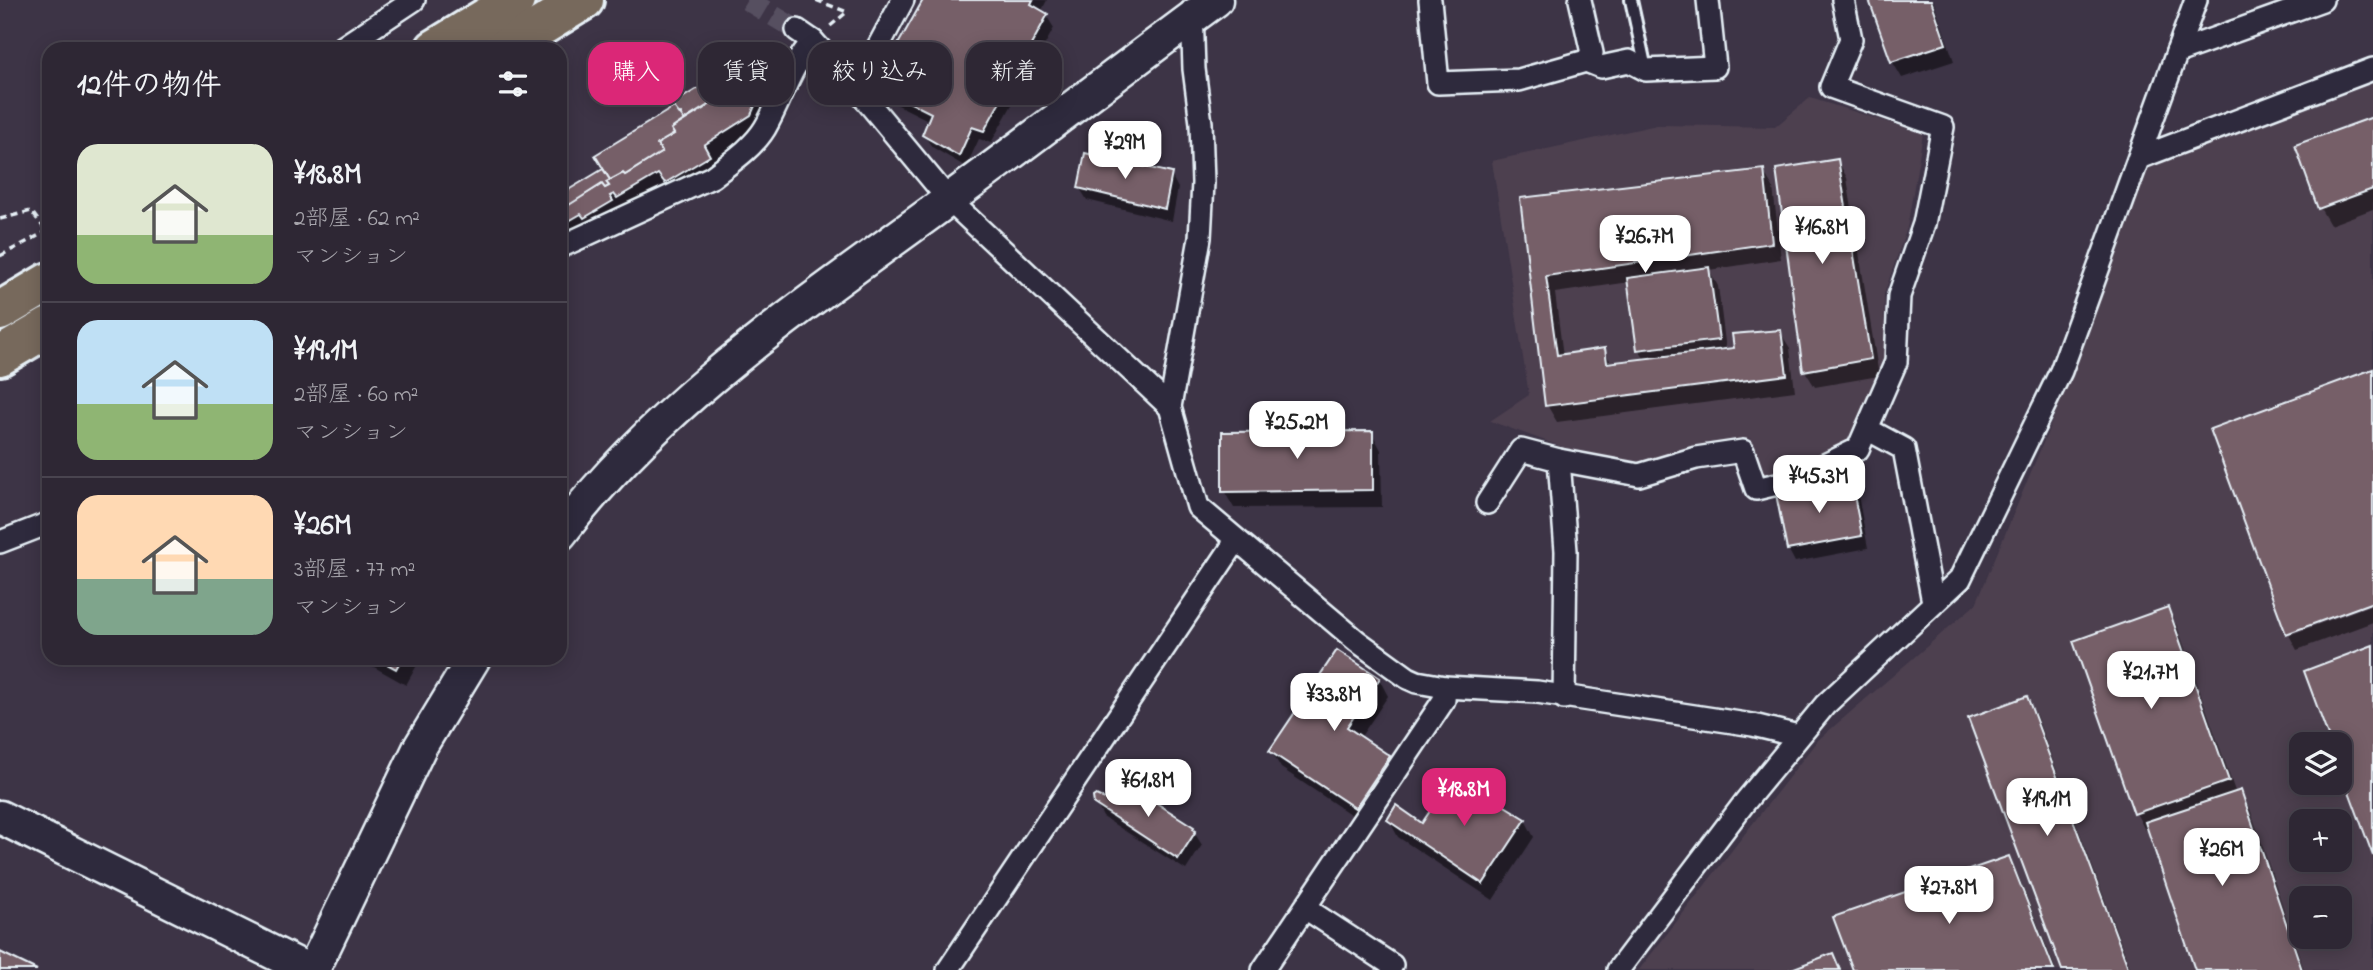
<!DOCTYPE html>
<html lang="ja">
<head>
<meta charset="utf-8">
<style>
  :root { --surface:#2e2734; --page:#362f3c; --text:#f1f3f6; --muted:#a7a5ac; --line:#49444f; --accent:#db2777 }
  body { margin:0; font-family:"Indie Flower","Klee One",sans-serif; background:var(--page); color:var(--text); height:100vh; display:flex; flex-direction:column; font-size:26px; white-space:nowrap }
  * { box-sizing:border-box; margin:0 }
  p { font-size:23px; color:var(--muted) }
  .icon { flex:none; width:38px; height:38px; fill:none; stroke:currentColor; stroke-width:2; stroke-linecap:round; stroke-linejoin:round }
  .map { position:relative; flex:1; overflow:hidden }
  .sheet { position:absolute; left:42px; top:42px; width:525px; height:623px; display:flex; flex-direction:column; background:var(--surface); border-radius:21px; box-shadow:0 4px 18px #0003,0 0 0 2px var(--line) }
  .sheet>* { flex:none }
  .guide { position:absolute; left:588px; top:42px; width:665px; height:63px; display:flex; gap:14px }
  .controls { position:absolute; left:2289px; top:732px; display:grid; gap:14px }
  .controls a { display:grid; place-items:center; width:63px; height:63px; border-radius:14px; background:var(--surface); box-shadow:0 4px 18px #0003,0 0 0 2px var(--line); font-size:35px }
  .price { position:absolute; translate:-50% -60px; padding:0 16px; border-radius:14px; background:#fff; color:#222; font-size:23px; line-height:46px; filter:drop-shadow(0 2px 4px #0008) }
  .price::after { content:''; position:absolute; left:50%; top:42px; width:21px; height:16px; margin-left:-10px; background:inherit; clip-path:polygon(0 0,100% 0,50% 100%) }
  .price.active { background:var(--accent); color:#fff }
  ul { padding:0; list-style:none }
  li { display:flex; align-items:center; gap:21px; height:175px; padding:0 35px }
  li+li { border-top:2px solid var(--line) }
  li span { display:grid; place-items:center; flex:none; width:196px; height:140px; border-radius:21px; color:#555 }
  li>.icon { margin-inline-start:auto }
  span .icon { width:84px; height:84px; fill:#fffc; stroke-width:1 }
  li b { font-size:30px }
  h2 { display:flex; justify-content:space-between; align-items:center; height:84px; padding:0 35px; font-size:30px }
  .pill { padding:0 24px; border-radius:21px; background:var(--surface); box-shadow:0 4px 18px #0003,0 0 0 2px var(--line); font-size:24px; line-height:63px }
  .pill.active { background:var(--accent); color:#fff }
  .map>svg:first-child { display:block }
  .built { fill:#4e4150; fill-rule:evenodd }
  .shadow { fill:#0007; fill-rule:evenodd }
  .building { fill:#765e68; stroke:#e8f1f8; stroke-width:2 }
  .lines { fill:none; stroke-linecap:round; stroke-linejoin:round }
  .street-tunnel { stroke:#575061; stroke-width:21; stroke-dasharray:21 10; stroke-linecap:butt }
  .lane-casing { stroke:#e8f1f8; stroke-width:16 }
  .street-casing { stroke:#e8f1f8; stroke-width:26 }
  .secondary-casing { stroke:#e8f1f8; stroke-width:37 }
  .highway-casing { stroke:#e8f1f8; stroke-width:44 }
  .path { stroke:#e8f1f8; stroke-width:3.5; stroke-dasharray:7 5; stroke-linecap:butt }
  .lane { stroke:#2f2a3d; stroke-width:10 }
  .street { stroke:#2f2a3d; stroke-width:21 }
  .secondary { stroke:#2f2a3d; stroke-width:32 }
  .highway { stroke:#77695c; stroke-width:38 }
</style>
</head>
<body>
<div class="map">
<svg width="2373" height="970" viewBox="0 0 2373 970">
  <rect width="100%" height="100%" fill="#3d3446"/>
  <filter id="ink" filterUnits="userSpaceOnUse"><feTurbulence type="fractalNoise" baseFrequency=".0143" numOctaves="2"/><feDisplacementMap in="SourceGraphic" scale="14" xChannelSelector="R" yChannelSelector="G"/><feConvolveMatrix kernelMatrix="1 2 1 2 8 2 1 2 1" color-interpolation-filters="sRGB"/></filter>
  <g filter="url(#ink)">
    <g class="built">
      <path d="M2373,81V970H1639L1817,741L1976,604L2066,388L2148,166ZM2301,744H2340V782H2301ZM2301,821H2340V859H2301ZM2301,898H2340V936H2301Z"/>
      <path d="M1810,98L1923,133L1907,228L1884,294L1885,359L1852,443L1760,478L1750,438L1643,463L1565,448L1490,421L1529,395L1492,161L1657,125L1775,127Z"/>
    </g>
    <g class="shadow">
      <path d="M925,0H1047L1041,12L1046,15L1054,28L991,143L979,139L966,167L932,147L924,135L930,121L884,98L877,85Z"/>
      <path d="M1871,0H1933L1954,61L1902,78L1892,61Z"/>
      <path d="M753,58L763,74L766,72L781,99L760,132L713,162L719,174L560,248V212L563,210L560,206V197L606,170ZM762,94H766L759,106L756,105Z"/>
      <path d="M2373,119V209L2330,225L2320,208Z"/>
      <path d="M1838,161L1847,178L1879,376L1815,387L1805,371Z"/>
      <path d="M1763,171L1773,187L1781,259L1709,270L1718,286L1726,350L1736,349L1780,332L1790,348L1795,391L1557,422L1547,405L1522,200ZM1630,282L1639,350L1645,360L1612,364L1604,350L1563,356L1555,293Z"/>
      <path d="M1171,175L1178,188L1172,221L1087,200L1079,187Z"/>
      <path d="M1372,433L1381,450L1382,507L1234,508L1224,491Z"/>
      <path d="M1850,482L1858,495L1868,548L1795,562L1788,549Z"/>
      <path d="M2373,604V622L2297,650L2289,635Z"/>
      <path d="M2167,610L2177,626L2236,794L2240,792L2250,809L2304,970H2197L2149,829L2145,830L2136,813Z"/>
      <path d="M358,658H421L406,685Z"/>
      <path d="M1379,679L1388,696L1360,738L1388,757L1398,774L1365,824L1281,768L1271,751Z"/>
      <path d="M2026,698L2036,715L2131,970H2064Z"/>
      <path d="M1096,803L1192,829L1202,845L1186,870L1103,817Z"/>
      <path d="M1389,820L1423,825L1525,820L1534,837L1493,900L1398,837Z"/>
      <path d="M2008,858L2018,875L2056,970H1855Z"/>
    </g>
    <g class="building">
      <path d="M923,0H1033L1031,4L1048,14L984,131L972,127L959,156L922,135L931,113L875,85Z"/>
      <path d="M1869,0H1931L1946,44L1891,62Z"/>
      <path d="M754,55L763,71L684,120L681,114L679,116L672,104Z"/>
      <path d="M766,70L772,81L762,98L757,101L751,115L704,145L710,156L665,183L658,174L617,198L614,194L610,196L613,201L584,218L581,214L560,226V210L602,184L605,188L609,186L606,182L623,173L625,175L662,152L657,144L674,134L671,129Z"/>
      <path d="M674,107L684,120L671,129L674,134L657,144L662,152L625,175L623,173L610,180L595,155Z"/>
      <path d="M2373,117V189L2318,209L2295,145Z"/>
      <path d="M1085,153L1172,173L1165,209L1078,188Z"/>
      <path d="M1838,159L1871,359L1803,371L1776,169Z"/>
      <path d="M603,169L610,180L606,182L609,186L605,188L602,184L561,210L560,195Z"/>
      <path d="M1764,169L1772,243L1546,276L1557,355L1605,348L1607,363L1734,348L1732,334L1781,330L1787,375L1545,406L1520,198Z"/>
      <path d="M1709,267L1719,340L1637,350L1627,278Z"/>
      <path d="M2373,369V602L2286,634L2210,429Z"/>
      <path d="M1373,431V490L1222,492V432Z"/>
      <path d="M1851,480L1862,536L1787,550L1776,494Z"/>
      <path d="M2168,607L2229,781L2134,814L2073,641Z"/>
      <path d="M2373,645V856L2340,767V744H2331L2304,671Z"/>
      <path d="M1337,650L1380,678L1347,727L1390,756L1355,808L1269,751Z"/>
      <path d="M376,658H402L396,669Z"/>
      <path d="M2027,696L2129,970H2062L1968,718Z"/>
      <path d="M1454,775L1526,819L1483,884L1387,820L1396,805L1422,823Z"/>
      <path d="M1122,781L1194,827L1193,829L1196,831L1178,859L1094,804L1093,797L1096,795L1109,801Z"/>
      <path d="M2241,790L2302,970H2195L2145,822Z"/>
      <path d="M2009,856L2054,970H1853L1833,917Z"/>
      <path d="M0,952L37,970H0Z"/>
      <path d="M1833,953L1840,970H1789Z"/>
    </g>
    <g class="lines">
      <path class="street-tunnel" d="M747,0L797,30"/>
      <g class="lane-casing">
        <path id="lane" d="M1631,0L1646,69"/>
      </g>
      <g class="street-casing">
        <g id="street">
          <path d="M1430,0L1438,83L1519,80L1586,61L1592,53L1580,0"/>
          <path d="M1192,10L1194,69L1201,123L1203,183L1200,238L1170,407L1198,507L1357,641L1408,678L1417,682L1445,687L1537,692L1753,725L1798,736"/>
          <path d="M797,30L813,41L856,88L949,200L1170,407"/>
          <path d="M340,49L414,0"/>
          <path d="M2177,52L2322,0"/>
          <path d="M1586,61L1601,67L1629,61L1646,70L1715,67L1708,0"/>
          <path d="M856,88L903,0"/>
          <path d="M2139,158L2373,69"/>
          <path d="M560,247L712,177C730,163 753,148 765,128C782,99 790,66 813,41"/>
          <path d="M1867,429L1904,449L1933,602"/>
          <path d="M1559,460L1566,551L1564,698"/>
          <path d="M1487,503L1521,450L1559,460L1639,475L1696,458L1743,451L1756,489L1794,480L1858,449L1896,362L1899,296L1924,224L1943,127L1831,87L1851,39L1843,0"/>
          <path d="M0,542L49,523"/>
          <path d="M1305,908L1392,965"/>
          <path d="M948,970L1236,541"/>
          <path d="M1263,970L1444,700L1445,687"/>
          <path d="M1618,970L1745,802L1825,705L1960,579L2061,371L2196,0"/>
        </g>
      </g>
      <g class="secondary-casing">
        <g id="secondary">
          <path d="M560,534C661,401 802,307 936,209C1030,141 1122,69 1216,0"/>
          <path d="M0,817L308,970"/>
          <path d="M313,970L420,747L474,658"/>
        </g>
      </g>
      <g class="highway-casing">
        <g id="highway">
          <path d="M435,49L515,0"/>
          <path d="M504,49L584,0"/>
          <path d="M0,311L49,282"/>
          <path d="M0,356L49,327"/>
        </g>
      </g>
      <g class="path">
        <path d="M816,0L847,12L828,28"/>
        <path d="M0,219L31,211L47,232"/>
        <path d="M0,256L49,230"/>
      </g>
      <use href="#lane" class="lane"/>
      <use href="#street" class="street"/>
      <use href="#secondary" class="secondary"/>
      <use href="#highway" class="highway"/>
    </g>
  </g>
</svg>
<div class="controls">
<a><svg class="icon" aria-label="layers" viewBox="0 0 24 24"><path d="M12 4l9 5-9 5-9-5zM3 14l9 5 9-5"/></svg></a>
<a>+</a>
<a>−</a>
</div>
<b class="price" style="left:1125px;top:181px">¥29M</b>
<b class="price" style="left:1822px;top:266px">¥16.8M</b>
<b class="price" style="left:1645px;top:275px">¥26.7M</b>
<b class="price" style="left:1297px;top:461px">¥25.2M</b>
<b class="price" style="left:1819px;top:515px">¥45.3M</b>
<b class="price" style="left:2151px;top:711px">¥21.7M</b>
<b class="price" style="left:1334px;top:733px">¥33.8M</b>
<b class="price" style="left:1148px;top:819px">¥61.8M</b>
<b class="price active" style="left:1464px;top:828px">¥18.8M</b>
<b class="price" style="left:2047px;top:838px">¥19.1M</b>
<b class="price" style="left:2222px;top:888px">¥26M</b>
<b class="price" style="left:1949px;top:926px">¥27.8M</b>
<div class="guide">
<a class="pill active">購入</a>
<a class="pill">賃貸</a>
<a class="pill">絞り込み</a>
<a class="pill">新着</a>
</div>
<section class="sheet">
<h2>12件の物件<svg class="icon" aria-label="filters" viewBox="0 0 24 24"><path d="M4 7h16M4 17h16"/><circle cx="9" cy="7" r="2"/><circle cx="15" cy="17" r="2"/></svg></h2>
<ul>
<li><span style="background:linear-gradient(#dfe7d0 65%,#8fb573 0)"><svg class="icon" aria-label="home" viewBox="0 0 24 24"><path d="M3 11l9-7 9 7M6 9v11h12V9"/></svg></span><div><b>¥18.8M</b><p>2部屋 · 62 m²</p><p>マンション</p></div></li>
<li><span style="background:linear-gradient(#bfe0f5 60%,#8fb573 0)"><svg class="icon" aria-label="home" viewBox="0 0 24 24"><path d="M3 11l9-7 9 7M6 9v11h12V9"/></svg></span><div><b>¥19.1M</b><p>2部屋 · 60 m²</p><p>マンション</p></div></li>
<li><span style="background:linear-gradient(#ffd9b3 60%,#7fa58c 0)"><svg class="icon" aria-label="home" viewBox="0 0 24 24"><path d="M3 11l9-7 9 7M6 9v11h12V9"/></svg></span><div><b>¥26M</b><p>3部屋 · 77 m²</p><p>マンション</p></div></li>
</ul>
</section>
</div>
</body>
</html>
